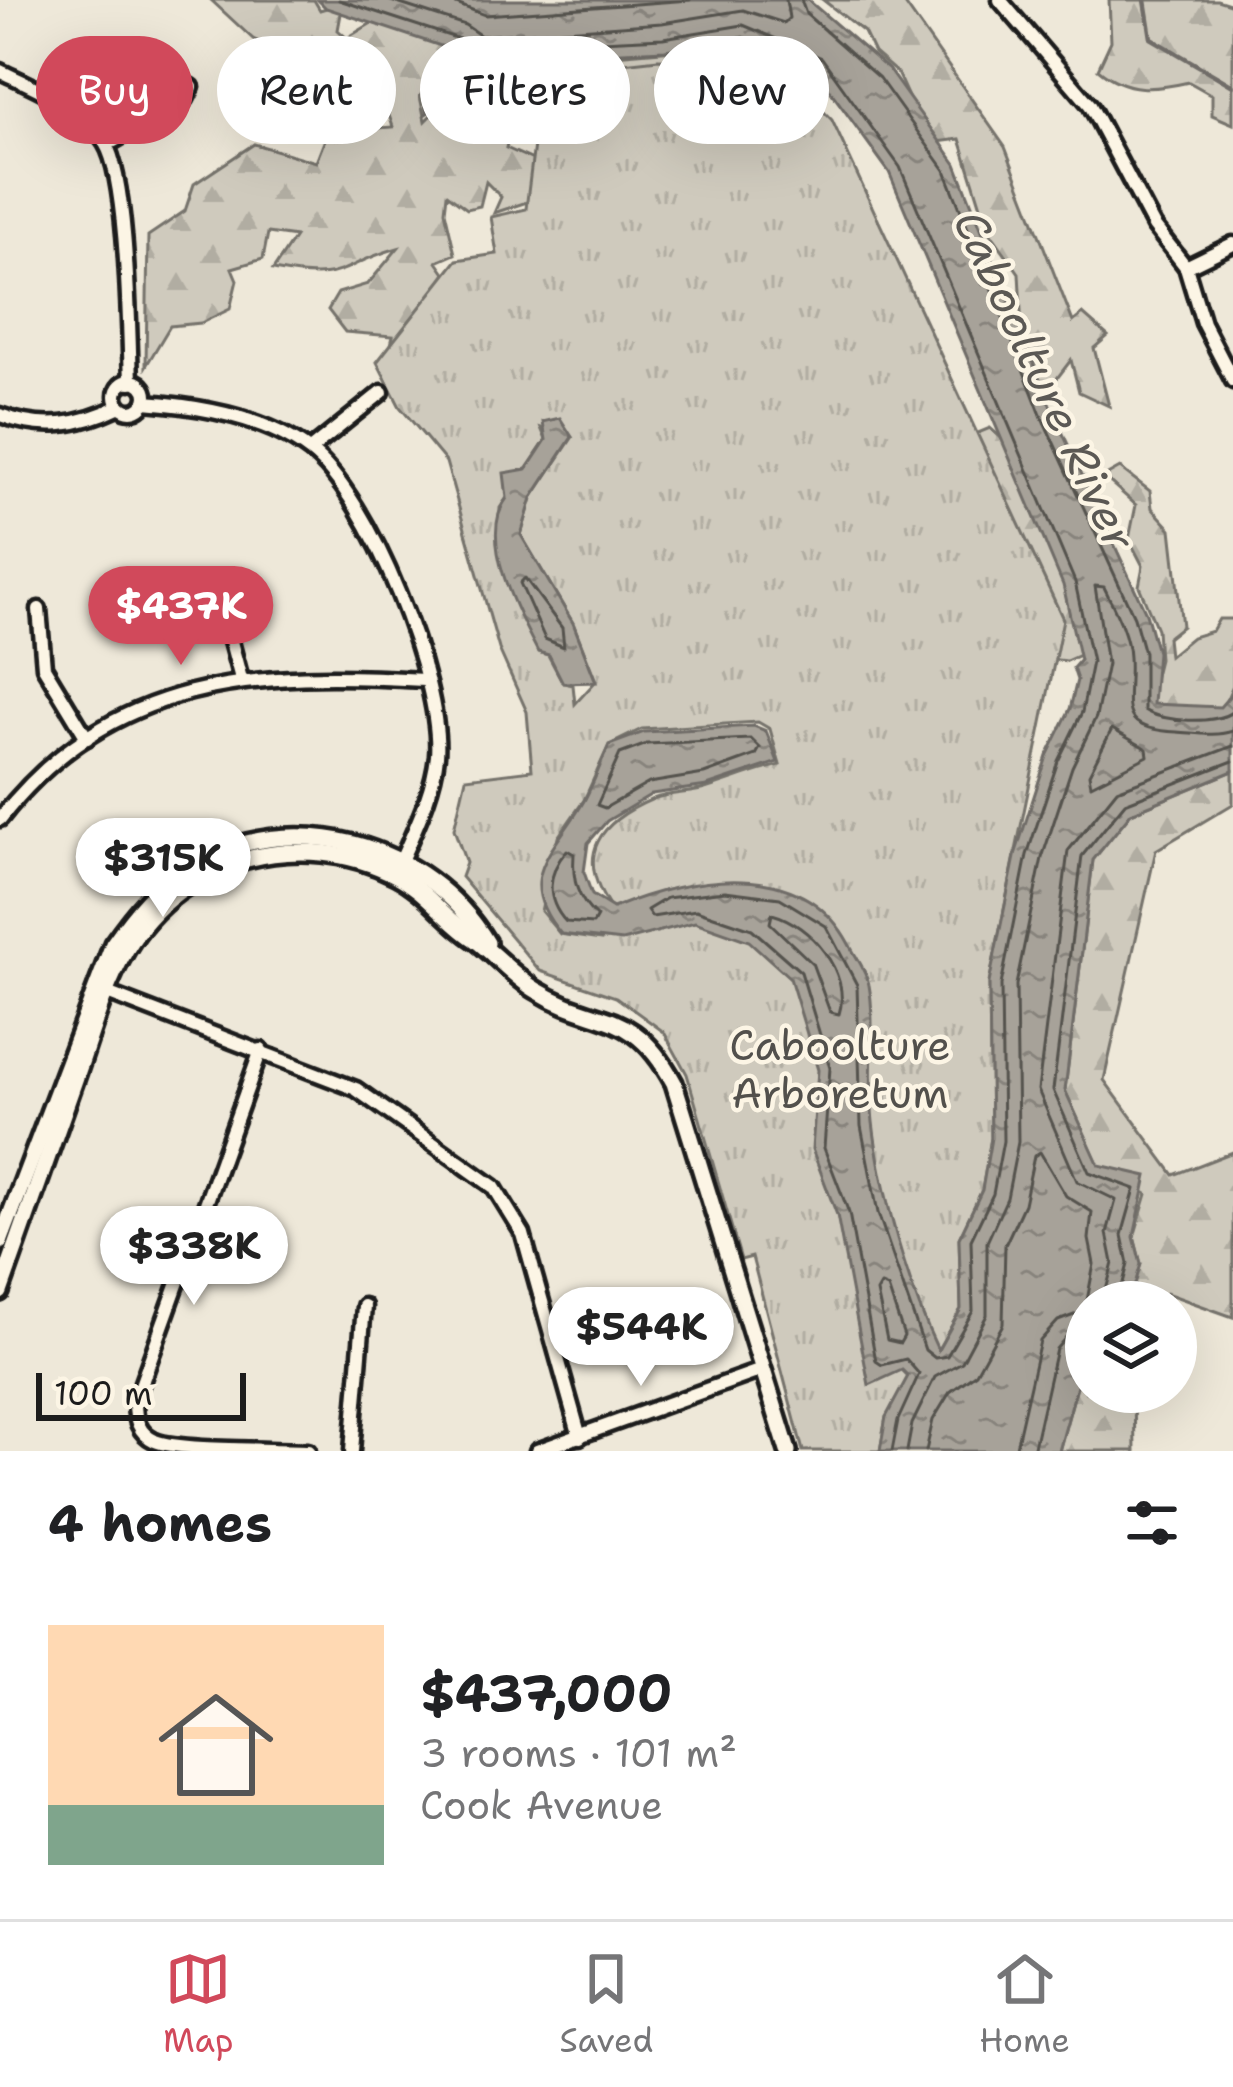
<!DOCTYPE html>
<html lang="en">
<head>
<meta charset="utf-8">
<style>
  :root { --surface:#fff; --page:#f6f6f6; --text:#202124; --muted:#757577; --line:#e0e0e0; --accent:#d1495b }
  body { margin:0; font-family:"Shantell Sans",sans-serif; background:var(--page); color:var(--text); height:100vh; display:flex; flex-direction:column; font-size:45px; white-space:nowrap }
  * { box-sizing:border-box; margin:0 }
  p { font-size:39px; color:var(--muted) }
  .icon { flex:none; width:66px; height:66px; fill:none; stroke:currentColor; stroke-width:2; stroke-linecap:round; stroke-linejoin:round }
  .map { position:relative; height:1451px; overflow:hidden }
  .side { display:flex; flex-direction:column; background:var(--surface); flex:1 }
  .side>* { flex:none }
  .banner { position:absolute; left:36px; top:36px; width:1161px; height:108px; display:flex; gap:24px }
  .controls { position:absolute; left:1065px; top:1281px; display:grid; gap:24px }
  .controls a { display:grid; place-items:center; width:132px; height:132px; border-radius:50%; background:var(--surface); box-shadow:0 12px 48px #0002; font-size:60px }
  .scale { position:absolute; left:36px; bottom:30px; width:210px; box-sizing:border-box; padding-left:12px; border:6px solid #1c1c1c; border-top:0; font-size:33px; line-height:42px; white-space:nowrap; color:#1c1c1c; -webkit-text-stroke:9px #fcf5e5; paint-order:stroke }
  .price { position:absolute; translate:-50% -102px; padding:0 27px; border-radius:42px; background:#fff; color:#222; font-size:39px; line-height:78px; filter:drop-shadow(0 3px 6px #0008) }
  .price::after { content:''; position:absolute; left:50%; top:72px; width:36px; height:27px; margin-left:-18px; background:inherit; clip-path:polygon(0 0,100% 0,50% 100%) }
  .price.on { background:var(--accent); color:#fff }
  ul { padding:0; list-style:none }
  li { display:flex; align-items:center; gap:36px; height:300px; padding:0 48px }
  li+li { border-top:3px solid var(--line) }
  li span { display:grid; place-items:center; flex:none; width:336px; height:240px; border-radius:0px; color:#555 }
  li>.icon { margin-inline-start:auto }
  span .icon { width:144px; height:144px; fill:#fffc; stroke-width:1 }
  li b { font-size:51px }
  h2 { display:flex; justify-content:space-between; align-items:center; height:144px; padding:0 48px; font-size:51px }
  .tag { padding:0 42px; border-radius:54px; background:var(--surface); box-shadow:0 12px 48px #0002; font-size:42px; line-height:108px }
  .tag.on { background:var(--accent); color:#fff }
  .tab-bar { display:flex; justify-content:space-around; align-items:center; height:168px; border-top:3px solid var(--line); background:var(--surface); font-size:33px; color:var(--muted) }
  .tab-bar a { display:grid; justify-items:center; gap:6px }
  .tab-bar .on { color:var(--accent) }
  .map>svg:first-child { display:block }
  .forest { fill:url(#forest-firs); stroke:#76736c; stroke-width:3 }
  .park { fill:url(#park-tufts); stroke:#76736c; stroke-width:3; fill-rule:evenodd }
  .water { fill:url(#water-ripples); stroke:#6f6c67; stroke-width:3 }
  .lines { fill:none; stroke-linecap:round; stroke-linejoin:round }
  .shore { stroke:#54524e; stroke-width:3 }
  .stream { stroke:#6f6c67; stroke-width:4.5 }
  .minor-casing { stroke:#1c1c1c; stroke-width:21 }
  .tertiary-casing { stroke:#1c1c1c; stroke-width:24 }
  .minor { stroke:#fcf5e5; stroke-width:12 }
  .tertiary { stroke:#fcf5e5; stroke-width:15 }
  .labels { text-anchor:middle; stroke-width:9; stroke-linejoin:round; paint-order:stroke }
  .park-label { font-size:42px; fill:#52504c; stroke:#fcf5e5 }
  .water-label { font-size:45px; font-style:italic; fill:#5b5854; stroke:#fcf5e5 }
</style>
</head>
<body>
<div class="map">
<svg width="1233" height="1451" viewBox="0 0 1233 1451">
  <defs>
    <pattern id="forest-firs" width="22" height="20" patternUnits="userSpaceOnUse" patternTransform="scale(3)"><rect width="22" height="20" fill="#cfcabd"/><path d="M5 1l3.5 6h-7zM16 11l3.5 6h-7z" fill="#b1ada2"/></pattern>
    <pattern id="park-tufts" width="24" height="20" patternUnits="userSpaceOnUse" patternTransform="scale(3)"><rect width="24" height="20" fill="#cfcabd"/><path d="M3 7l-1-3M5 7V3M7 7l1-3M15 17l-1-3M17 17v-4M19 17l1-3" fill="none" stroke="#b1ada2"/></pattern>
    <pattern id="water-ripples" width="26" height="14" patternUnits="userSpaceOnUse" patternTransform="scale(3)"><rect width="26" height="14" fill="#a7a299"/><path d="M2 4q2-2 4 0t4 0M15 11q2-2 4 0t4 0" fill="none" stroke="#87837c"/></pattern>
  </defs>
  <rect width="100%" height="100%" fill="#eee8d9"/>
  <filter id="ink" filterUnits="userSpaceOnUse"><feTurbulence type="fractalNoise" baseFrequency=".00833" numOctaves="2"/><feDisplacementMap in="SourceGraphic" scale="24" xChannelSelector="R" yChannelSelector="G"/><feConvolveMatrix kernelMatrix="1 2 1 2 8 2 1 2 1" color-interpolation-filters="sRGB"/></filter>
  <g filter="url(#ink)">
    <g class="forest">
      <path d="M211,0H314L320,10L343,3L338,30L347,38L380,18L427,31L462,62C453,76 434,78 420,96L425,121L450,96L485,81L496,62L542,59L537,84L555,93V132L510,131L506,148L551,168L539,198L494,213L501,197L486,182L480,206L467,209L447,194L445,211L455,254L437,262L453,285L387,362L393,336L345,332L328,310L338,293L368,284L398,248C335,266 348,284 273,270L295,237L268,233L263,259L232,268L237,280L230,309L201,323L170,326L146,366L148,236L185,211L194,184L254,144L316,162L329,129L344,120L364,129L393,127L383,98L348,90L342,62L312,72L301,46L283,53L253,39Z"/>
      <path d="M823,0H902L1005,147L1073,322L1083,314L1108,336L1094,348L1109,406L1079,392L1071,360L1055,381L1037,379L1023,349L1019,273L988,229L960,139L929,143L897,73L874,53L864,32Z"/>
      <path d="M1109,0H1217L1233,5V124L1212,115V95L1189,82C1154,90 1127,93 1098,69L1111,41Z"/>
      <path d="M724,46L725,78L585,83L563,59Z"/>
      <path d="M990,428L1006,442L1080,607L1086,652L1066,661L1033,657L961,440Z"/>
      <path d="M1120,468L1150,491L1152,508L1171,529L1182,626L1167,638L1169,656L1192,637L1212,631L1219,619H1233V685L1220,714L1146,712L1159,659L1157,629L1139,586L1143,566L1129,539L1136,505L1104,477Z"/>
      <path d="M1233,771V804L1156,850L1104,1080L1174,1175L1233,1152V1317L1166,1293L1163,1302H1127L1141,1264L1134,1237L1147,1194L1099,1166L1065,1090L1093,860L1131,813Z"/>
      <path d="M1086,1353V1392H1134L1135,1451H1059Z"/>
    </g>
    <path class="park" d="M658,59L776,63L832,120L1063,619L989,984L991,1138L982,1190L959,1238L961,1309L937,1351L886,1417L880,1451H803L752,1257L741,1260L687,1074L664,1032L616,997L540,971L461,877L466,863L454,829L466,778L532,770L527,712L499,649L446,462L400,407L377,362L457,260L497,254L491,217L526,209L543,72ZM541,428L572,438L532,498L521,535L573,623L596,681L575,704L573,685L563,683L548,655L538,652L499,545L500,508L546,440ZM758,722L770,729L780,765C756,771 733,780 708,788C691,794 670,792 653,799C599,822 575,854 609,906L601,940L560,934L541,911L558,837L584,800L609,745L642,729Z"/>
    <g class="water">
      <path d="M318,0H808L888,69L956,164L1052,410L1146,613L1157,652L1153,704L1220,707L1233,692V771L1131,813L1093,860L1065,1090L1099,1165L1147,1176L1134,1237L1141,1264L1131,1298L1086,1302V1353L1059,1451H880L886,1417L908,1376L902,1370L869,1385L837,1215L812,1149L818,1070L790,978L749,941L695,922L622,941L561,934C511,876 557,850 585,799C594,782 601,763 609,745L644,732L754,726L766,731L778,762L707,786L652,794L607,821L588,843L584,872L592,895L613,908C690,877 802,855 849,944C855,956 867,971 869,985C876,1023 868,1079 873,1122C881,1192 908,1288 938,1350L961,1309L959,1238L982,1190L991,1138L989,983L1016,852L1047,756L1070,709L1077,680L1073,668L1080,660L1063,585L889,172L813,67L743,37L665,50L498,58L480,80L426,114L425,97L439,79L466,66L456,51L326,8Z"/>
      <path d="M560,418L572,437L532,498L521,535L573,623L596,682L563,683L549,655L538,652C518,614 477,538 507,498L504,473L527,469L546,440L543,422Z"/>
    </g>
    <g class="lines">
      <g class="shore">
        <path d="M339,0L459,39L479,59L498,46L663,38L743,25L822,58L900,167L1075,582L1092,662L1082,712L1058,761L1027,855L1001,985L1003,1141L993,1194L971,1240L973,1311L947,1356L935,1358L925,1350L878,1213L861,1126L857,985L826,926L780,898L725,891L667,898L647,910L652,917L696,910L752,929L801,972L830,1068L824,1148L849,1213L876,1361L882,1365L906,1359L919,1374L898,1420L892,1451"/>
        <path d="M388,0L465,25L481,36L662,23L743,10L784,23L789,18L786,0"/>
        <path d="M446,0L485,15L690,0"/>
        <path d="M801,0L806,14L879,78L945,170L1041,415L1134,617L1144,653V710C1161,722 1217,725 1233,711"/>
        <path d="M525,578L562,628L564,647L545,639L520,583Z"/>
        <path d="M1112,729L1147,749L1148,756L1091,785L1089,774Z"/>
        <path d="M751,739L760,748L756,755L704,774L649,783L605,808L597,805L620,754L647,744Z"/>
        <path d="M567,850L574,854C572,880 577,899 597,917L593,924L566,922C545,899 547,873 567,850Z"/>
        <path d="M772,914C810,924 852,973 839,1014L830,1012L812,963L770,923Z"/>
        <path d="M881,1285L888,1288L904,1336L900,1343L887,1340L877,1292Z"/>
        <path d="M1103,1302L1113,1263L1107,1233L1116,1200L1077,1181L1038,1090L1068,851L1117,790L1233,746"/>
        <path d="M1118,1302L1128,1264L1122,1235L1135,1189L1089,1172L1053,1090L1082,856L1125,803L1233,761"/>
        <path d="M907,1451L912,1424L935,1377L962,1362L987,1315V1242L1007,1198L1018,1142L1016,985L1042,858L1072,767L1096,717L1107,664L1095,586L1104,587C1114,608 1128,633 1129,657C1132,705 1112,729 1177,732C1196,733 1215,737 1233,731"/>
        <path d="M926,1451L933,1420L950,1392L976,1373L1003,1324L1005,1245L1024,1204L1034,1156L1040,1152L1066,1196L1092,1212L1089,1239L1094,1264L1085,1311L1058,1321L1040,1341L1015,1451"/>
        <path d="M1033,1451L1056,1349L1067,1336L1086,1332"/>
      </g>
      <path class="stream" d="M1145,0L1151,38L1233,86"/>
      <g class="minor-casing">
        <g id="minor">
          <path d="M1000,0L1090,105L1154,226L1186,267L1203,323L1233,381"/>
          <path d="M0,71C38,89 82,106 105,143C128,179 129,333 131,382"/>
          <path d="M107,145L186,99L192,87"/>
          <path d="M1186,267L1233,244"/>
          <circle cx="131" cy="396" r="15"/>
          <path d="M145,402C199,406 266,417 310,451C370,496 443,682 437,756C433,795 413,832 398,868"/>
          <path d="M0,415C43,431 79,426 120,406"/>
          <path d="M310,450L382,392"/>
          <path d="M217,589L241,679"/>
          <path d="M39,609L44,667L87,738"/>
          <path d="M0,819C111,676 258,670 424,680"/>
          <path d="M99,990L356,1089L494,1187L523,1234L580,1437"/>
          <path d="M261,1050L135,1402C135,1419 138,1433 155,1441C179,1451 276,1449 308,1451"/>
          <path d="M352,1451L364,1306"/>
          <path d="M537,1451L759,1371"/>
        </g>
      </g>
      <g class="tertiary-casing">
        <g id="tertiary">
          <path d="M0,1242L113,944C134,914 157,885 190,866C292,806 426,842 487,943"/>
          <path d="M0,1292C25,1220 51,1149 76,1077C91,1035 103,989 126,950C180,857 302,826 396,875C427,891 445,919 473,938C495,954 513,976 536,990C597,1028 632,1005 674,1083L788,1451"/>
        </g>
      </g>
      <use href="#minor" class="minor"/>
      <use href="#tertiary" class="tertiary"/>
    </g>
  </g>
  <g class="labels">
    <g class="park-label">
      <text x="840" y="1060">Caboolture<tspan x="840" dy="48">Arboretum</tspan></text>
    </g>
    <g class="water-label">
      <text transform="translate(1045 380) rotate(65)" y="16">Caboolture River</text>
    </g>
  </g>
</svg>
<div class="controls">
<a><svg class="icon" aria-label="layers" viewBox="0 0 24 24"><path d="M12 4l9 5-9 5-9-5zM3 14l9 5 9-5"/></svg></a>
</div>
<div class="scale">100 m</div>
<b class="price on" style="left:181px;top:668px">$437K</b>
<b class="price" style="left:163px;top:920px">$315K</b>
<b class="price" style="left:194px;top:1308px">$338K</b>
<b class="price" style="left:641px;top:1389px">$544K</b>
<div class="banner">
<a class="tag on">Buy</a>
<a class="tag">Rent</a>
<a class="tag">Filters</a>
<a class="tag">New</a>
</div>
</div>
<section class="side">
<h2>4 homes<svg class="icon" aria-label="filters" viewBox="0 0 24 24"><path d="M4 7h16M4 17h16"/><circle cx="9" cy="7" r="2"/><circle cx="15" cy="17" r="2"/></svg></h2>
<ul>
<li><span style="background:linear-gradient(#ffd9b3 75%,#7fa58c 0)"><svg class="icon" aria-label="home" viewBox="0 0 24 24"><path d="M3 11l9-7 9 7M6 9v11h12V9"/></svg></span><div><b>$437,000</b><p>3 rooms · 101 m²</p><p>Cook Avenue</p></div></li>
</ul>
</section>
<nav class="tab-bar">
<a class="on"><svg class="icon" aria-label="map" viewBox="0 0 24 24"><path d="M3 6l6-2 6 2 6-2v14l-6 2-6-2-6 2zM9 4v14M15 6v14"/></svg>Map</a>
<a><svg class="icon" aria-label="saved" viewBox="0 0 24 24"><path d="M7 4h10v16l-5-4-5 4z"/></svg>Saved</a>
<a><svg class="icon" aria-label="home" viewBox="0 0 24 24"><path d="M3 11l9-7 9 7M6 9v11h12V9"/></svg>Home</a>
</nav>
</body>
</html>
